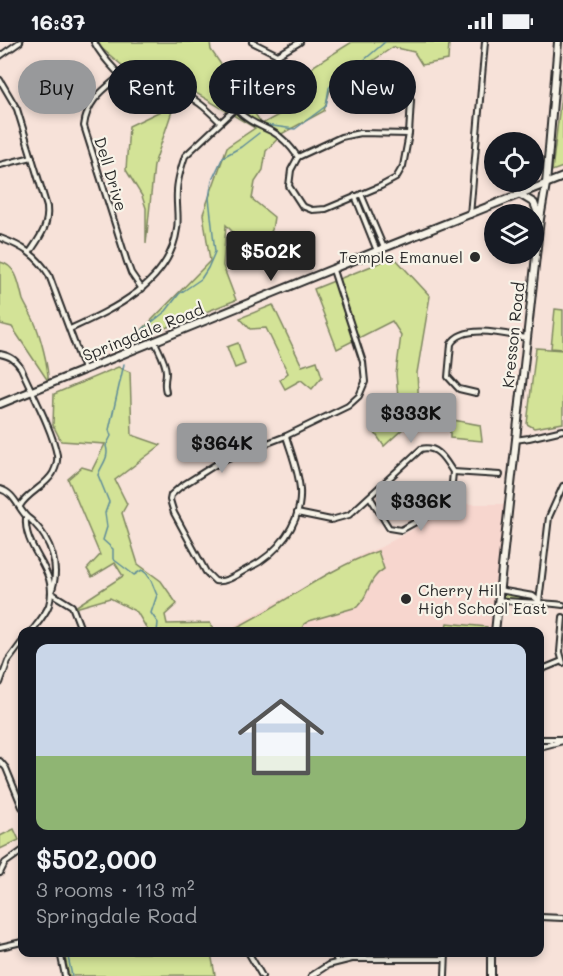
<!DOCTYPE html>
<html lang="en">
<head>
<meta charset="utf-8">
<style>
  :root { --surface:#171b24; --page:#242831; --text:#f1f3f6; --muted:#9ea1a6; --accent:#98999b }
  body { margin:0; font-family:Mali,sans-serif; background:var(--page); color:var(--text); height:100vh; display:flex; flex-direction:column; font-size:22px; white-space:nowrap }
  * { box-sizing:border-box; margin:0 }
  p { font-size:20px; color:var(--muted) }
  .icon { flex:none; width:33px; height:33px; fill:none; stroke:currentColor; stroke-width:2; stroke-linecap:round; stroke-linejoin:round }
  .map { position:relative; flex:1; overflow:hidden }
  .details { position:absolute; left:18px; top:585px; width:526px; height:330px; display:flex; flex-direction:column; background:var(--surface); border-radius:12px; box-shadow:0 3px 9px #0003 }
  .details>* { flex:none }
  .hud { position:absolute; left:18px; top:18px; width:528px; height:54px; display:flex; gap:12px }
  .fabs { position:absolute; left:484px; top:90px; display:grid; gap:12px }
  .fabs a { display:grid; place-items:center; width:60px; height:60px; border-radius:50%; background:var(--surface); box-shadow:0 3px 9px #0003; font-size:30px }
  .price { position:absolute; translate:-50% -51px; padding:0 14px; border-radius:6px; background:var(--accent); color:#111; font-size:20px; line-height:39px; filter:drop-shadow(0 2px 3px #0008) }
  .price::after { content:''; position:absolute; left:50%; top:36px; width:18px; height:14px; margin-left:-9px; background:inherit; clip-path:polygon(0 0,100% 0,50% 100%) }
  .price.selected { background:#222; color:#fff }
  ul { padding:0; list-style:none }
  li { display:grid; align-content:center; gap:12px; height:318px; padding:0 18px }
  li span { display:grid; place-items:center; height:186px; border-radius:12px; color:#555 }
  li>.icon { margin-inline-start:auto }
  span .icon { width:108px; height:108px; fill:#fffc; stroke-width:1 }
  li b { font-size:26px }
  .chip { padding:0 21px; border-radius:27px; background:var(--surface); box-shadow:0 3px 9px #0003; font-size:21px; line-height:54px }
  .chip.selected { background:var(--accent); color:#111 }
  .status { display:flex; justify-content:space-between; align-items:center; height:42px; padding:0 30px; background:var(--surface); direction:ltr }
  .status svg { height:16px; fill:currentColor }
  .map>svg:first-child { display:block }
  .built { fill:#f7d6ce }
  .green { fill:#d3e397; stroke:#7f8761; stroke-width:1.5 }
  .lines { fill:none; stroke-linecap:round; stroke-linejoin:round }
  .stream { stroke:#5f8c99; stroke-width:1.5 }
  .street-casing { stroke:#2b2b2b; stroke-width:8 }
  .secondary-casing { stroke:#2b2b2b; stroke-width:10 }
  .street { stroke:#f7f3e8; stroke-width:4 }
  .secondary { stroke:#f7f3e8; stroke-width:6 }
  .poi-dot { fill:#2b2b2b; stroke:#f7f3e8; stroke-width:2 }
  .labels { text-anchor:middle; stroke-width:4.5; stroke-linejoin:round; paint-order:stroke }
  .street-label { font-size:16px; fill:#2b2b2b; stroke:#f7f3e8 }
  .poi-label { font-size:16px; fill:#2b2b2b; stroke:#f7f3e8; text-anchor:end }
</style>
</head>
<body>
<div class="status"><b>16:37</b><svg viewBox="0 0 49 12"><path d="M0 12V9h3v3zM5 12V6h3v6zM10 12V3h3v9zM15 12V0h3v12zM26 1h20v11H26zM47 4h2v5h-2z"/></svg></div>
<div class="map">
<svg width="563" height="934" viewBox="0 0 563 934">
  <rect width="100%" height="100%" fill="#f7e2d9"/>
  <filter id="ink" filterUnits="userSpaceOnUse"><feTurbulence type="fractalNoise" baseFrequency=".0167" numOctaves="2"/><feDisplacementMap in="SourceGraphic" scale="12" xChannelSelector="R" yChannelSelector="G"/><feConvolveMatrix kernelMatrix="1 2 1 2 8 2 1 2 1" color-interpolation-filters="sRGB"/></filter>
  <g filter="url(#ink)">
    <path class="built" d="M459,462H505L511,466L498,589L223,590L363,512L381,505Z"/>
    <g class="green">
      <path d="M94,0H210L211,8L262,82L293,65L285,52L315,23L352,0H449L448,18L422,23L414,10L393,5L330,48L324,69L283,91L266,109L263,128L255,140L252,157L274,175L272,188L259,209L252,210L226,183L223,224L236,258L145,294L138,292L210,219L203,172L227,105L255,86L181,42L154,123L146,202V166L142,154L126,128L129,84L171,64Z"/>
      <path d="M563,37V125L552,129Z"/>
      <path d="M394,215L430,254L417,331L419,365L426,373L480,383L482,399L450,396V383L405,385L384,404L375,391L399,366L396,332L401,293L392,279L337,307L314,247Z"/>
      <path d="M0,220C18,224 19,244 23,258C26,265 31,272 34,279C40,292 49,326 48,339L12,285L0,282Z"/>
      <path d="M273,263L302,324L317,319L322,335L312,347L301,338L285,347L280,338L288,331L266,286L250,287L240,276Z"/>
      <path d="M555,267L563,268V307L551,306Z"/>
      <path d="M238,301L245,322L235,326L227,305Z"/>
      <path d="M536,306L563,308V381L534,386L527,382Z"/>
      <path d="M118,325L130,330L132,393L161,403L115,438L127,462L122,471L138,522L161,539L177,562L165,573L167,582L210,581L215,589H145L147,587L137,570L110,556L72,567L123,534L115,521L92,535L87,527L100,513L68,437L82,425L92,428L105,402L61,399L53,383L54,352Z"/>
      <path d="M378,509L384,527C367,537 370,553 357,565L309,579L304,582L301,589H229C279,566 325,527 378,509Z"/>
      <path d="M499,548L533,554L539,560L498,558Z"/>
      <path d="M447,581L487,585V589H445Z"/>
      <path d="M14,787L19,798L0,807V794Z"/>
      <path d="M64,911H211L215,933L69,934Z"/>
    </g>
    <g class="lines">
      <g class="stream">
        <path d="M265,83L295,87L326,64L329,46L333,41L358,27L363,19L385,0"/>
        <path d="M130,306L142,288L166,269L179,252L201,237L208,226L215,210L209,156L212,138L223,115L241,105L259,91"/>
        <path d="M124,322L109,388L111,394L106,404C110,416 101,423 98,433L109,460L105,471L107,485L103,498L113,507V517L134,533L142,528C151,533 153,545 157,553L151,571L158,581L157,590"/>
        <path d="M67,910L72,934"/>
      </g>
      <g class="street-casing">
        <g id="street">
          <path d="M94,0C102,15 126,43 142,48C153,51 164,48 175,50C193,53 208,68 220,80"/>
          <path d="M252,0L278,13L300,0"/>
          <path d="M0,14L20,0"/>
          <path d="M121,33C102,49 87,59 84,84L127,220L131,231L142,247"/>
          <path d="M0,38L17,67L47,165C49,184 40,195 30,210"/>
          <path d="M403,42L411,58L409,92L403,124L396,136L381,144L326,167L312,168L302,164L289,144L291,128L298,115L341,95L360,91L409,92"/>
          <path d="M236,67C247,79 259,83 273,90C284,96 291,105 298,115"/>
          <path d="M0,123L32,115"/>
          <path d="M361,152L384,206"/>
          <path d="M355,154L377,209"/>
          <path d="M470,173L485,0"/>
          <path d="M0,196C22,204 37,213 49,233L84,327"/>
          <path d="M70,287C114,267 170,241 177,187C179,175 176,162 177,150C177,138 181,126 185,114L269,35L278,13"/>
          <path d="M155,300C159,309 166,320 166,330C166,339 163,339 166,350"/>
          <path d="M0,312C10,314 15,317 21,326C32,351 52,387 57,413C58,419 56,425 53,431C45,445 28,450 20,464"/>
          <path d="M476,351L459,347L448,335L451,302C463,281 505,292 526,296"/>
          <path d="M286,394C291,411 299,430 300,448C302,482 277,512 249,526C239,531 227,541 215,539L206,530L174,471L170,458L171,453L180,445L223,418L286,394L348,364L359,354L365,340L363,320L333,228"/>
          <path d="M515,398L529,396L563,388"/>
          <path d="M453,430L500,433"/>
          <path d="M0,447C14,451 17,464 26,474C29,477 30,477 33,480C51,498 61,526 51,550"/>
          <path d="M370,455L389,486L401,488L447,463L451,452L453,430"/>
          <path d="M297,471L331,478L349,473L421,407C438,403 445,418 453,430"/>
          <path d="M26,475C23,509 60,528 49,563C46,572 37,582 31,590"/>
          <path d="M499,548L533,554L539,559"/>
          <path d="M51,551L72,564L82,590"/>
          <path d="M499,558C521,561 541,560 563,563"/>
          <path d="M539,560L549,475L563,444"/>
          <path d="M563,575L560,610L563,621"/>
          <path d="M540,628L562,619"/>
          <path d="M0,641L8,619L22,600"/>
          <path d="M540,697H563"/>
          <path d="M540,705L563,699"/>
          <path d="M0,719L6,726L22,765"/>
          <path d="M0,831L5,821L22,809"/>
          <path d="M540,875L563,876"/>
          <path d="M0,905L22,900"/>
          <path d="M60,910L65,934"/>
          <path d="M248,910L262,934"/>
          <path d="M334,910L337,920"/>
          <path d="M311,934L328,923L352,917H445"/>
          <path d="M445,934L446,910"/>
        </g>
      </g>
      <g class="secondary-casing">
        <g id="secondary">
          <path d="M519,152L534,161L539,174"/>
          <path d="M0,362L384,206L563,135"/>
          <path d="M495,590L540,177L546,142L558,0"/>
          <path d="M491,910V934"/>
        </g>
      </g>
      <use href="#street" class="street"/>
      <use href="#secondary" class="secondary"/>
    </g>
  </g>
  <g class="poi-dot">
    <circle cx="475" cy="215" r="6"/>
    <circle cx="406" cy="557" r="6"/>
  </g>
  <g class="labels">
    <g class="street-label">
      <text transform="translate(111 132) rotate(73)" y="6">Dell Drive</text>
      <text transform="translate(143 290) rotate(-22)" y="6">Springdale Road</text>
      <text transform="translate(513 293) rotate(-84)" y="6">Kresson Road</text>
    </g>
    <g class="poi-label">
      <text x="463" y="221">Temple Emanuel</text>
      <text x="418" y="554" text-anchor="start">Cherry Hill<tspan x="418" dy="18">High School East</tspan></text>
    </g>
  </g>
</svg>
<div class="fabs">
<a><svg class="icon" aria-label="locate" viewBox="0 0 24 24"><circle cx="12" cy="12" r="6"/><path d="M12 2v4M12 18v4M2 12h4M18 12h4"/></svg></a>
<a><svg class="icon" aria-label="layers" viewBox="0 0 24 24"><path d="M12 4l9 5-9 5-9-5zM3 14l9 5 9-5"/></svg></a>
</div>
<b class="price selected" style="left:271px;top:240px">$502K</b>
<b class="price" style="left:411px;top:402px">$333K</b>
<b class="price" style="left:222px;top:432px">$364K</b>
<b class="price" style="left:421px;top:490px">$336K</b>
<div class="hud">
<a class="chip selected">Buy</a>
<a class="chip">Rent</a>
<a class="chip">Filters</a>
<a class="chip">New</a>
</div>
<section class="details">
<ul>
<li><span style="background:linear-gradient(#c9d6e8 60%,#8fb573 0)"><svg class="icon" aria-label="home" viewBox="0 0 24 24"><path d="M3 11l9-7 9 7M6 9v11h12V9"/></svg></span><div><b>$502,000</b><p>3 rooms · 113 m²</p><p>Springdale Road</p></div></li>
</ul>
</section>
</div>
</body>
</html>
